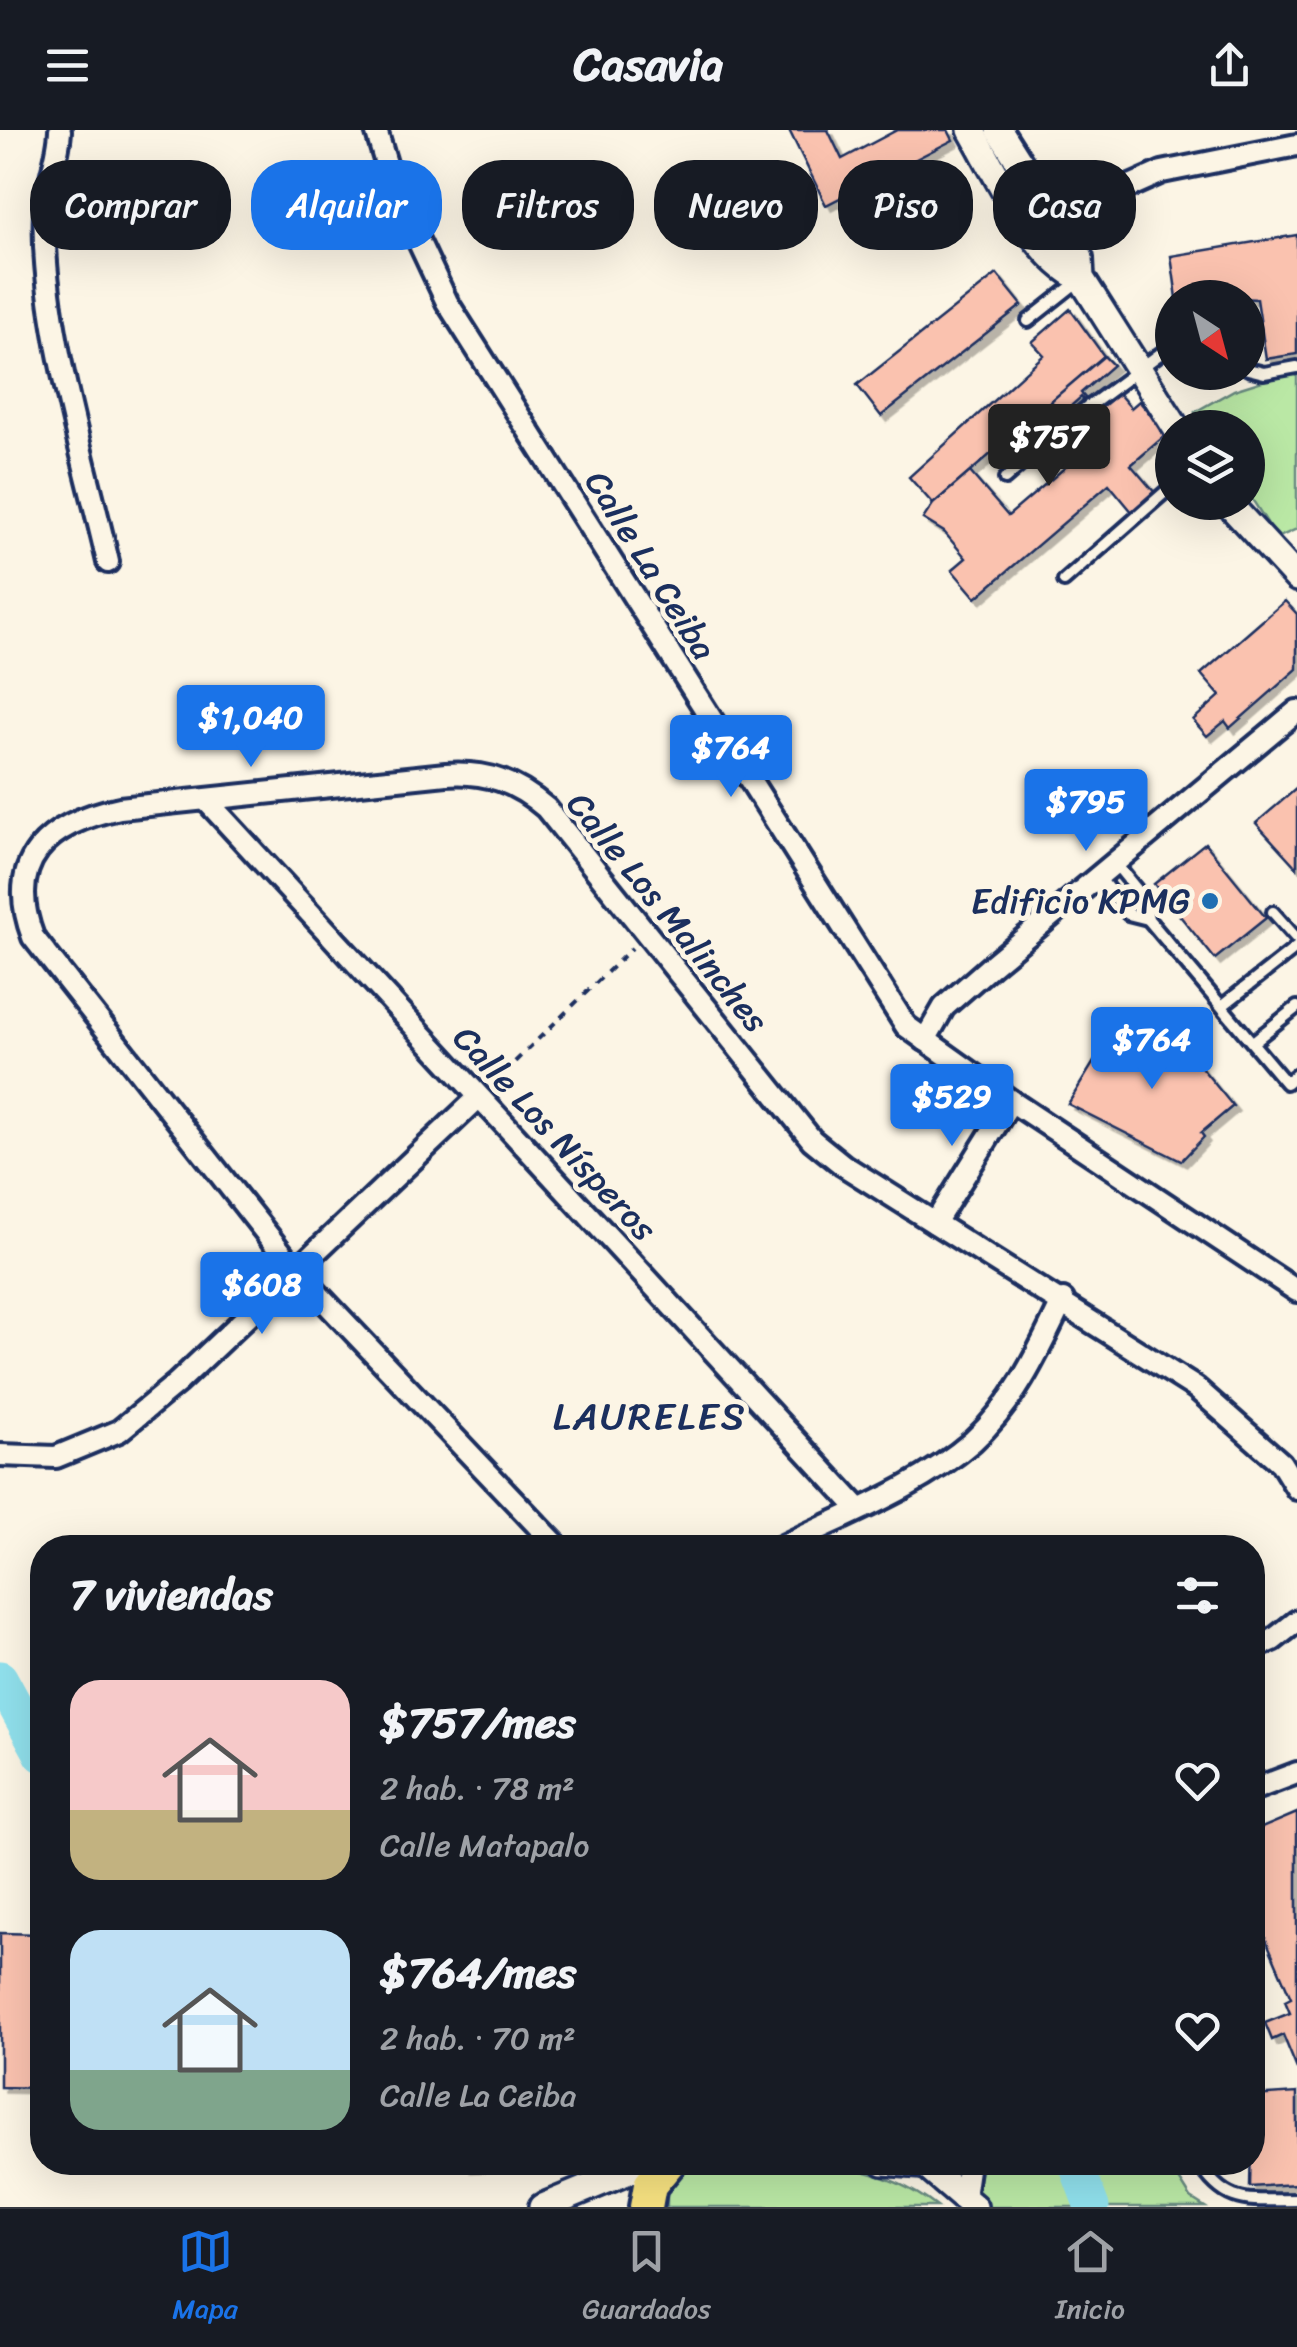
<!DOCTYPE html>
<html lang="es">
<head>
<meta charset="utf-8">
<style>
  :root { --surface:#171b24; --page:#20242c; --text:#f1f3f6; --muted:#9ea1a6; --line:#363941; --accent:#1a73e8 }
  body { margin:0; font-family:Sriracha,sans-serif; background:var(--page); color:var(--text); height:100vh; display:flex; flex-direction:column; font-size:38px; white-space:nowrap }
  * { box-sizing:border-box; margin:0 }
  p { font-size:32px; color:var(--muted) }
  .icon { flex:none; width:55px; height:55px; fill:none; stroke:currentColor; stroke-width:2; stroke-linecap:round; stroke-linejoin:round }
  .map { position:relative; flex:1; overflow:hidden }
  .drawer { position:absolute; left:30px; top:1405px; width:1235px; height:640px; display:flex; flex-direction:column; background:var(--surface); border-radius:40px; box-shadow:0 10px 40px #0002 }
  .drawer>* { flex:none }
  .top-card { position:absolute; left:30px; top:30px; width:1238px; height:90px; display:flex; gap:20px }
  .needle { width:65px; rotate:144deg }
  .tools { position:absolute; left:1155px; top:150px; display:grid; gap:20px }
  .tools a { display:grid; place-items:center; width:110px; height:110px; border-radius:50%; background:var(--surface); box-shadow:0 10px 40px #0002; font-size:50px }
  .price { position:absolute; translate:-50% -85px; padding:0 22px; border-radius:10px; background:var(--accent); color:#fff; font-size:32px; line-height:65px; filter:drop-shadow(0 2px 5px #0008) }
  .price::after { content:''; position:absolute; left:50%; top:60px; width:30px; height:22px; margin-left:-15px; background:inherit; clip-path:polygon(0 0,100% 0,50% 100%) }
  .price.current { background:#222; color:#fff }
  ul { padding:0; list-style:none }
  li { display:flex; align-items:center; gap:30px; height:250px; padding:0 40px }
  li span { display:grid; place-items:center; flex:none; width:280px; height:200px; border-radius:30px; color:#555 }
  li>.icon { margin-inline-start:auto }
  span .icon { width:120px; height:120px; fill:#fffc; stroke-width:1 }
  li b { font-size:42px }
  h2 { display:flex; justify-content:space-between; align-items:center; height:120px; padding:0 40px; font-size:42px }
  .pill { padding:0 35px; border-radius:40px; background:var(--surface); box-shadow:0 10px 40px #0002; font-size:35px; line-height:90px }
  .pill.current { background:var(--accent); color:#fff }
  header { display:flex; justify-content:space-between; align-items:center; height:130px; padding:0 40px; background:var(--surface); font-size:45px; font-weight:700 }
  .tab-bar { display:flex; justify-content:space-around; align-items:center; height:140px; border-top:2px solid var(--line); background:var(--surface); font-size:28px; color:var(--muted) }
  .tab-bar a { display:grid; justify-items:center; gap:5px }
  .tab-bar .current { color:var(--accent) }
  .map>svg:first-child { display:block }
  .green { fill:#bae8a5; stroke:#6a8c82; stroke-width:2.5 }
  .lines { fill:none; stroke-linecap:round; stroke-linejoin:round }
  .river { stroke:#90e0ec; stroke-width:35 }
  .building { fill:#fac2af; stroke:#1b2f5e; stroke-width:2.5; filter:url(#shadow) }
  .service-casing { stroke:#1b2f5e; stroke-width:18 }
  .minor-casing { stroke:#1b2f5e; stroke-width:28 }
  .tertiary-casing { stroke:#1b2f5e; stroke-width:32 }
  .trunk-casing { stroke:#1b2f5e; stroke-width:40 }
  .path { stroke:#1b2f5e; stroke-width:4; stroke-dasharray:8 8; stroke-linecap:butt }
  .service { stroke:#fcf5e5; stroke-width:10 }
  .minor { stroke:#fcf5e5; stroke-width:20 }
  .tertiary { stroke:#fcf5e5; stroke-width:25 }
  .trunk { stroke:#f7e281; stroke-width:32 }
  .poi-dot { fill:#1f6fb2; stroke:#fcf5e5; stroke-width:4 }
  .labels { text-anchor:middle; stroke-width:10; stroke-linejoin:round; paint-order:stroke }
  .street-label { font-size:35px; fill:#1b2f5e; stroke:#fcf5e5 }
  .poi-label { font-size:35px; fill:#1b2f5e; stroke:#fcf5e5; text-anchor:end }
  .neighbourhood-label { font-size:38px; letter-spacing:2.5px; fill:#1b2f5e; stroke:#fcf5e5 }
</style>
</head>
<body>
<header><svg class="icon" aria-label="menu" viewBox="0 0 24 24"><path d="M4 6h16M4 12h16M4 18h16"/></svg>Casavia<svg class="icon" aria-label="share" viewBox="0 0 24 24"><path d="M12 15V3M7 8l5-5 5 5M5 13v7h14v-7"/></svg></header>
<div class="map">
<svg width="1297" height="2077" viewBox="0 0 1297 2077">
  <defs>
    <filter id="shadow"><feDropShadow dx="5.5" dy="5.5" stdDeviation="0" flood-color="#0004"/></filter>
  </defs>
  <rect width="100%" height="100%" fill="#fcf5e5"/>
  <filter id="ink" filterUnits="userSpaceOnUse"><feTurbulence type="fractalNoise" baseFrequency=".01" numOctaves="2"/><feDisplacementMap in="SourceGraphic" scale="20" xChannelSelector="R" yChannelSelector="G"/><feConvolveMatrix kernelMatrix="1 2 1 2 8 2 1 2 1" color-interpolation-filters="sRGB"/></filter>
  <g filter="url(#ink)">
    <g class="green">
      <path d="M1297,240V399L1277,408L1248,363V298L1205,297L1195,282L1234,260Z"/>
      <path d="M727,2032C804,2033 873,2027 937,2077H667V2058L678,2043Z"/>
      <path d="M970,2033H1169L1191,2068L1205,2077H977Z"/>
    </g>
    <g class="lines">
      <g class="river">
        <path d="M0,1548L42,1625"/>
        <path d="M1075,2032L1092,2077"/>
      </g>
    </g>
    <g class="building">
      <path d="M789,0H828L842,29L897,0H948L953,10L826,75Z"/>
      <path d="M1297,105V224L1266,229L1257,169L1238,168L1236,159L1177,168L1171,126Z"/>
      <path d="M997,144L1022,175L881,286L857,255Z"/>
      <path d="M1070,179L1104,226L933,374L909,347L1044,225L1032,212Z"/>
      <path d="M1104,226L1113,235L1081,263L1097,282L1118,263L1131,278L1139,271L1167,304L1131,335L1156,364L1133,383L1109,354L976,468L952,440L966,428L944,402L923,389L933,374L970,342L1008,386L1089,317L1074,300L1094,283L1081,267L1062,284L1051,271Z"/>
      <path d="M1285,471L1297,484V539L1230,598L1225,591L1207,606L1193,590L1220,566L1201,544Z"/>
      <path d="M1297,658V738L1256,693Z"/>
      <path d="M1205,713L1266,788L1215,829L1154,754Z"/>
      <path d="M1168,890L1181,907L1178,909L1233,976L1201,1003L1204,1007L1181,1031L1068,974L1103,917L1131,906L1138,914Z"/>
      <path d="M1297,1683V1939L1283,1905L1272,1910L1265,1893L1290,1883L1285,1871L1291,1868L1252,1777V1702Z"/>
      <path d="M0,1803L42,1804V1958L0,1957Z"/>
      <path d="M1297,1963V2054L1250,2057L1252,1966Z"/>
      <path d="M466,2032H573L466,2037Z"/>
    </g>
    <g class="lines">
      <g class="service-casing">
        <g id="service">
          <path d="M1028,191L1081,149"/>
          <path d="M1248,239L1264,243L1297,237"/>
          <path d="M1091,275L1172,215"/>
          <path d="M1005,349L1088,276"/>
          <path d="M1064,451L1172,356"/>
          <path d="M1115,733L1145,770L1148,789L1286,953L1297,944"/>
          <path d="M1098,746L1128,784L1148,789"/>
          <path d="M1273,782L1297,809"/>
          <path d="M1222,876L1297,817"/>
          <path d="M1253,912L1297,877"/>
          <path d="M1198,2032C1226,2077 1248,2070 1297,2070"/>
        </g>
      </g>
      <g class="minor-casing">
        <g id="minor">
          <path d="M60,0C59,29 46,55 45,83C40,186 85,330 108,432"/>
          <path d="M376,0L393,57L447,172L906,896L1011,971L1297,1161"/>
          <path d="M1054,90L1162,42L1297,15"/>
          <path d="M206,670L858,1378"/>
          <path d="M925,910L944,877L992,835L1297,581"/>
          <path d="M935,1093L1011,971"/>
          <path d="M0,1325L56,1327L119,1301L177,1253L478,968"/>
          <path d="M559,1418L296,1141L33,807C4,730 48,693 120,678L446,644C486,641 516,652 546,678L812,1010L843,1035L1196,1258L1281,1333L1297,1359"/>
          <path d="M779,1418C843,1386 918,1359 973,1311C1015,1273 1039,1220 1063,1170"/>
          <path d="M1252,1519L1273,1510L1297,1491"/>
          <path d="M1252,1660L1297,1643"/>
          <path d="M964,2067L969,2032"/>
        </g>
      </g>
      <g class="tertiary-casing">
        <g id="tertiary">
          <path d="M971,0C997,45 1034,127 1081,148"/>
          <path d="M999,0L1080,128L1081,148L1176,298"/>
          <path d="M1227,372L1297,448"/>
          <path d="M884,2032L925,2035L974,2077"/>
          <path d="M542,2077L651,2032"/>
        </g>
      </g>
      <g class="trunk-casing">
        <path id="trunk" d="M646,2077L650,2055L669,2032"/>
      </g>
      <path class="path" d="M492,954L632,818"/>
      <use href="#service" class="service"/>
      <use href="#minor" class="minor"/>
      <use href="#tertiary" class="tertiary"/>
      <use href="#trunk" class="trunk"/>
    </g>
  </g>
  <circle class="poi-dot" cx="1210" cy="771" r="10"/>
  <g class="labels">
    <g class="street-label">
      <text transform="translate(651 435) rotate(58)" y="12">Calle La Ceiba</text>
      <text transform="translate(668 782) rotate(51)" y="12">Calle Los Malinches</text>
      <text transform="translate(555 1003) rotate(47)" y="12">Calle Los Nísperos</text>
    </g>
    <g class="poi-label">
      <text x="1190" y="783">Edificio KPMG</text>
    </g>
    <g class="neighbourhood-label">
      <text x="650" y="1299">LAURELES</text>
    </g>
  </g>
</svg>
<div class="tools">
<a><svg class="needle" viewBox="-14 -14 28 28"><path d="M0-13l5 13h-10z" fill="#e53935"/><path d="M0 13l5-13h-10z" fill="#9ea1a6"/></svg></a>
<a><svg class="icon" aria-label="layers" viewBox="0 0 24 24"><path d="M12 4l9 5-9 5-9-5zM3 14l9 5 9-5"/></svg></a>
</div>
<b class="price current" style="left:1049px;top:359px">$757</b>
<b class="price" style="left:251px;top:640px">$1,040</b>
<b class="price" style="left:731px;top:670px">$764</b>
<b class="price" style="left:1086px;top:724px">$795</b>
<b class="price" style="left:1152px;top:962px">$764</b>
<b class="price" style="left:952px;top:1019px">$529</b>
<b class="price" style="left:262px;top:1207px">$608</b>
<div class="top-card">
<a class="pill">Comprar</a>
<a class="pill current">Alquilar</a>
<a class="pill">Filtros</a>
<a class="pill">Nuevo</a>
<a class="pill">Piso</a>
<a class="pill">Casa</a>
</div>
<section class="drawer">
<h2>7 viviendas<svg class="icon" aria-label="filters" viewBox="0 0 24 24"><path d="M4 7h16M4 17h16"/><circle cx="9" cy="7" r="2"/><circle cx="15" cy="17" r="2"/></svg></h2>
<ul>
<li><span style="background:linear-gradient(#f6c9c9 65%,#c2b280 0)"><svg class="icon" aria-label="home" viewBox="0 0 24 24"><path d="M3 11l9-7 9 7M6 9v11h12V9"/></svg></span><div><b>$757/mes</b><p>2 hab. · 78 m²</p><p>Calle Matapalo</p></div><svg class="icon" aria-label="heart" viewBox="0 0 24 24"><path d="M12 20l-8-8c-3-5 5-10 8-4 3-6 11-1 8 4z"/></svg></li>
<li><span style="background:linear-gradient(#bfe0f5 70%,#7fa58c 0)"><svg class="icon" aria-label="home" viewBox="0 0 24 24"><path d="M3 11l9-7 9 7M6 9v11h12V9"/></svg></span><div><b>$764/mes</b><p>2 hab. · 70 m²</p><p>Calle La Ceiba</p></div><svg class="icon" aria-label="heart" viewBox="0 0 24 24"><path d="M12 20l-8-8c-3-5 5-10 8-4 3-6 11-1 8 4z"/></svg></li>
</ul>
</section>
</div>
<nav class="tab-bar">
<a class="current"><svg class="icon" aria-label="map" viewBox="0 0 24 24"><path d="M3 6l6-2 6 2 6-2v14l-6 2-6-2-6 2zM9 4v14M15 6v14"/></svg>Mapa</a>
<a><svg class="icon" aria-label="saved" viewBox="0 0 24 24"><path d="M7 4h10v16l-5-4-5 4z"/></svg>Guardados</a>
<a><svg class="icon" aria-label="home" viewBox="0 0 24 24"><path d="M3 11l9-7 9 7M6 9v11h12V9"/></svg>Inicio</a>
</nav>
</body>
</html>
